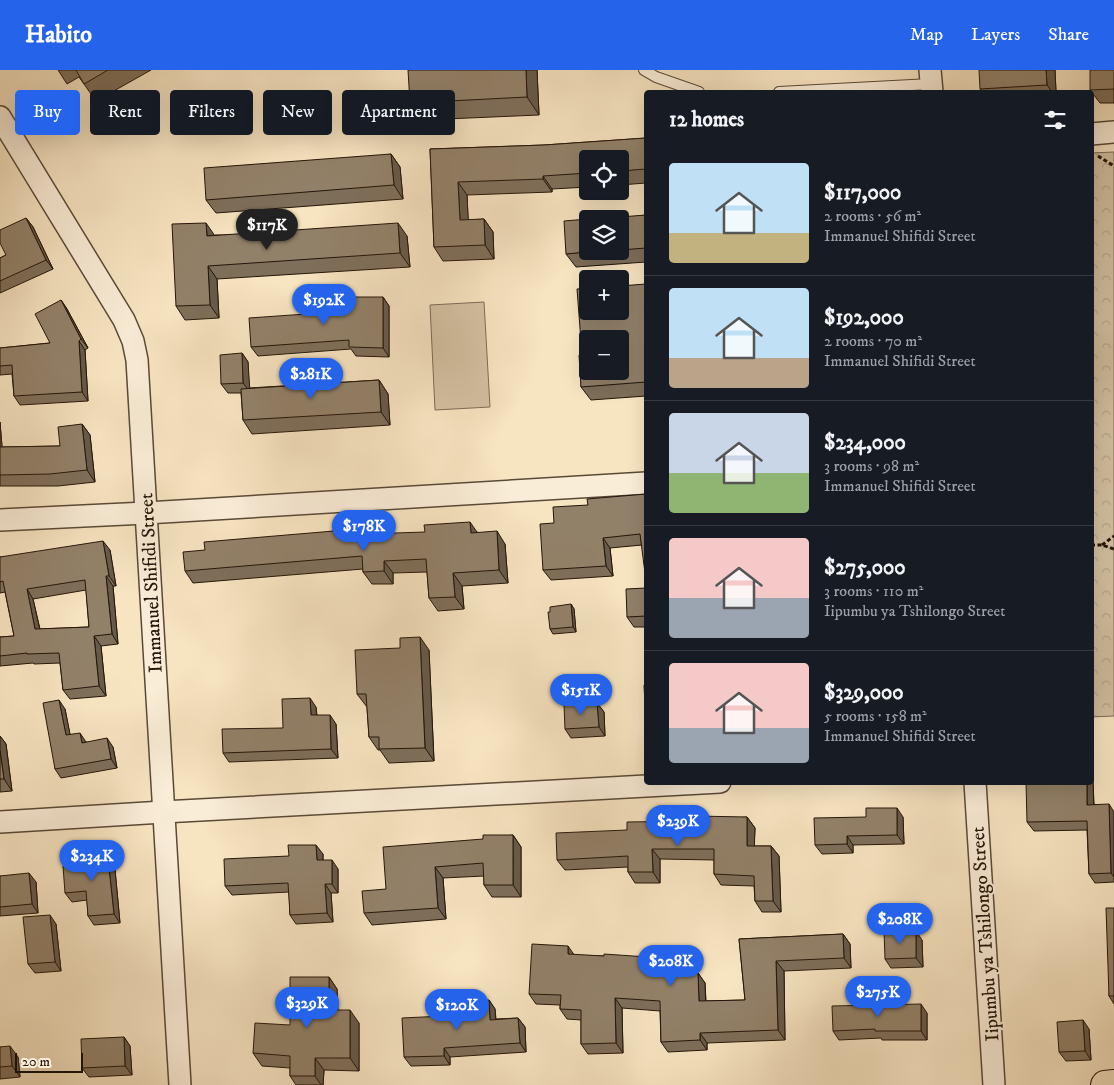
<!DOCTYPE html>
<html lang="en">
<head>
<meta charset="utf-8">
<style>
  :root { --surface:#171b24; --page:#242831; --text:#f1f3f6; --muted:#9ea1a6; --line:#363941; --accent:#2563eb }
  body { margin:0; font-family:"IM FELL DW Pica",serif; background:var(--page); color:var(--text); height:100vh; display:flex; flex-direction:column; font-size:19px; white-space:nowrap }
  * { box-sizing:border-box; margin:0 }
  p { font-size:16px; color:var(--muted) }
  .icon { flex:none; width:28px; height:28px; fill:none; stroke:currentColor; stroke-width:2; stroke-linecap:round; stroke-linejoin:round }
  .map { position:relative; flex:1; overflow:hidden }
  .side { position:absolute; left:644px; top:20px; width:450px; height:695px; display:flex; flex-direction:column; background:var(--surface); border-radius:5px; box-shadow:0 5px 20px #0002 }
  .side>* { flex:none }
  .hud { position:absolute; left:15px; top:20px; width:475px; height:45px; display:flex; gap:10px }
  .tools { position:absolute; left:579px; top:80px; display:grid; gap:10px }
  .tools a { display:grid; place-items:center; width:50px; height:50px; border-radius:5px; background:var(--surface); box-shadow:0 5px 20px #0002; font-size:25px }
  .scale { position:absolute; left:15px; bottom:12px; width:68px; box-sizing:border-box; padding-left:5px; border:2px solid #241609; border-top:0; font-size:14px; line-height:18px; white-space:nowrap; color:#241609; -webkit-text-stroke:4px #faedd7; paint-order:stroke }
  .price { position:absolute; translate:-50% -42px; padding:0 11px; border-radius:18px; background:var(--accent); color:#fff; font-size:16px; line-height:32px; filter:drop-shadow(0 1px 2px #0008) }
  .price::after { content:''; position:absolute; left:50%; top:30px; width:15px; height:11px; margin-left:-8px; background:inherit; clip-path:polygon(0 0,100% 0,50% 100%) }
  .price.active { background:#222; color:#fff }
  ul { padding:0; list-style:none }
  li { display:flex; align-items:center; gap:15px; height:125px; padding:0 25px }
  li+li { border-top:1px solid var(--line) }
  li span { display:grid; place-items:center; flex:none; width:140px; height:100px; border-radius:5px; color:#555 }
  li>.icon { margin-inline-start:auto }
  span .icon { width:60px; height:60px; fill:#fffc; stroke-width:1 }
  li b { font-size:21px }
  h2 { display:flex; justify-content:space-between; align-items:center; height:60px; padding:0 25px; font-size:21px }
  .pill { padding:0 18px; border-radius:5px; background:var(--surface); box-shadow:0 5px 20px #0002; font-size:18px; line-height:45px }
  .pill.active { background:var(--accent); color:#fff }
  header { display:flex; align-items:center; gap:30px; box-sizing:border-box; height:70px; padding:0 25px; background:var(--accent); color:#fff }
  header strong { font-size:24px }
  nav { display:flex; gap:28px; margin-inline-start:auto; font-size:18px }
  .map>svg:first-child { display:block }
  .park { fill:url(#park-crowns); stroke:#7c6c56 }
  .pitch { fill:#d3c1a2; stroke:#7c6c56 }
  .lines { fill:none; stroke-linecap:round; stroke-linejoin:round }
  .lane-casing { stroke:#594a37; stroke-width:12 }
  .street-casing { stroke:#594a37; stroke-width:24 }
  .primary-casing { stroke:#241609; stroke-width:30 }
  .path { stroke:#241609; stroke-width:3; stroke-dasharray:4 2.5; stroke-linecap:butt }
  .lane { stroke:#faedd7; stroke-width:10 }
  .street { stroke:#faedd7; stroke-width:21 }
  .primary { stroke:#f7e4c1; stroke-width:28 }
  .wall { fill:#7e6f5a; stroke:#241609; fill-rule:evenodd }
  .shaded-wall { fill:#665a4a; stroke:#241609 }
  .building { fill:#928169; stroke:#241609; fill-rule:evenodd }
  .labels { text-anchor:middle; stroke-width:4; stroke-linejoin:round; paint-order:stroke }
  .street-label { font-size:19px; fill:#241609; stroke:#faedd7 }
</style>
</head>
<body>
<header>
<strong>Habito</strong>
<nav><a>Map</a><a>Layers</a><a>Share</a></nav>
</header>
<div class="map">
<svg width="1114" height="1015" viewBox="0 0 1114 1015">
  <defs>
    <pattern id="park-crowns" width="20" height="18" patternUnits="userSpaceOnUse" patternTransform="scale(1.25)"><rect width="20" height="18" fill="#d3c1a2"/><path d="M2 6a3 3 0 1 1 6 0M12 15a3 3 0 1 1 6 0" fill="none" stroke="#b5a58a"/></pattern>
  </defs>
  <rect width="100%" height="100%" fill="#f7e4c1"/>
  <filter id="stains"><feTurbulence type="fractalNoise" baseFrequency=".004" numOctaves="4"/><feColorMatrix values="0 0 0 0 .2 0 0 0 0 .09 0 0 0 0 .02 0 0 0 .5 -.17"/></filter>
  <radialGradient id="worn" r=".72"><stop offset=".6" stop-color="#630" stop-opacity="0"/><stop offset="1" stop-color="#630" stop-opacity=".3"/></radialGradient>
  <path class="park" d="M1114,82V646L1091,647V83Z"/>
  <path class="pitch" d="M484,232L490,337L435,340L430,235Z"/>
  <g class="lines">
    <g class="lane-casing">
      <g id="lane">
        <path d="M644,0L656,7L699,22"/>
        <path d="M779,22L931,14"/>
      </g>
    </g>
    <g class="street-casing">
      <g id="street">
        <path d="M930,0L932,22"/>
        <path d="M0,47L124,250L133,271L137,290L180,1015"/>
        <path d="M1091,64L1114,62"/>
        <path d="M0,450L146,443L646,413"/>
        <path d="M975,712L994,1015"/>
        <path d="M0,752L163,742L720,712"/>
      </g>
    </g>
    <g class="primary-casing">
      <path id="primary" d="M1105,1015L1114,1014"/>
    </g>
    <g class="path">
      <path d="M1098,86L1114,96"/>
      <path d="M1091,475H1102L1114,479"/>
      <path d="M1102,475L1114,466"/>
    </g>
    <use href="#lane" class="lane"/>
    <use href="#street" class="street"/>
    <use href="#primary" class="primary"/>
  </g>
  <g class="wall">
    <path d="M58,0H151L96,31L79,7L67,14Z"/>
    <path d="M537,0L539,45L422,50L410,33Z"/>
    <path d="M1055,0L1056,22H982L980,19Z"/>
    <path d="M1114,0V33H1100L1090,20Z"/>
    <path d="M646,68V113L620,115V89H588V117L552,119V122L467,125L468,150L484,149L493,162L494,189L443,191L434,177L430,79L544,75Z"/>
    <path d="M391,84L400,97L403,129L216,143L206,130Z"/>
    <path d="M646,145V192L576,197L566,184L588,181H620V149Z"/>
    <path d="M26,148L33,157L53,199L0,223V188L6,185Z"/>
    <path d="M215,165L407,166L410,197L217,209L219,248L185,250L176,236Z"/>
    <path d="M646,214V326L591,330L581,317L582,284Z"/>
    <path d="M383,227L389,236V287L356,286L351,279L258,286L251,277L349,241Z"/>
    <path d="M61,230L67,239L88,278L85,280L88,331L20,335L14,326L12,304L0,305V278L50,273Z"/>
    <path d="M242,283L248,292L249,318L379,310L388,324L390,355L252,364L243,350L241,323H228L221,314Z"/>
    <path d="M0,352L2,377L60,376L82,354L90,365L95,412L58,416H0Z"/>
    <path d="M646,424L642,475L610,478L613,506L551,510L543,500L554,453L588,435Z"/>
    <path d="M334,461L338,465L477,462L505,474L508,513L462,516L464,539L438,541L429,528L427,502L393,503V514H372L363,502V499L193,513L185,501L205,480Z"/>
    <path d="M110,480L116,516H113L118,574L101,576L106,626L70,629L63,620L60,593L34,594L33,593L0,596V567L14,566L5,522L0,523V487ZM86,520L89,557L40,559L33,529Z"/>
    <path d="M646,518V557H634L627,547Z"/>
    <path d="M571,534L574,539L576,562L553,564L550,559Z"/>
    <path d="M429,580L434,691L389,693L380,680H378L369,667L367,637L357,624Z"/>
    <path d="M597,633L604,642L605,666L571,668L565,659Z"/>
    <path d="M316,637L317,645L336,654L338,688L229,692L223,683L283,658Z"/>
    <path d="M65,639L70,665L86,672L113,677L117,698L61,708L55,699Z"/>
    <path d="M0,666L6,674L12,721L0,722Z"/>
    <path d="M1091,708L1093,711L1094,734L1114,742V812L1095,813L1089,804L1087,760L1034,761L1027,752L1091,712Z"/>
    <path d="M747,747L755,758L754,776H771L779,786L781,842H762L755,831L754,816L721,815L714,804V790L660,789V813H635L628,802V797L565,800L557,790L627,760L695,751Z"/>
    <path d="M903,747L904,774L853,775V783L822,784L815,775Z"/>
    <path d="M513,765L521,777V827H492L484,815V806L443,808L446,849L372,855L364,843L386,819L483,769Z"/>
    <path d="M323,784V790L338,799V823H331L333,852L296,854L290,845L289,822L232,825L225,816L289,786Z"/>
    <path d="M114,789L120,853L94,855L88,846L87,830L72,832L65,823L84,794Z"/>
    <path d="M0,806L36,812L38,843L0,846Z"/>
    <path d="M1114,838V934L1109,926Z"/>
    <path d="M56,854L61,901L35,903L28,894Z"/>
    <path d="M843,864L850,874L851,898L784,901L785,970L707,973V980L668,982L661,972L660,941L622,938L623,983L588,984L581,974V950L567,949L560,939V935L536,934L529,924L575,885L662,888L669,899V904L698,903L705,913L706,931L745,930L739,869Z"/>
    <path d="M922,870L923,897L891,898L885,889Z"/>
    <path d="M329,907L337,919L338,940L359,953V1001L324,1000L323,1015H296L290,1006V998L262,996L253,983L290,955Z"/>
    <path d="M489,930L495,939L496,949L518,948L525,957L526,982L450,987V995L411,996L404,987Z"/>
    <path d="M927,943V970H882L881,968L839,970L833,961Z"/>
    <path d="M1089,959L1091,990L1066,991L1059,982Z"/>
    <path d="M124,967L130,976L132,1005L89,1007L82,998Z"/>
    <path d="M0,977L18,987L20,1007L0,1009Z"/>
  </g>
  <g class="shaded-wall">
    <path d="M526,0H537L539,45L527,27Z"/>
    <path d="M1046,0H1055L1056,22H1052L1047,15Z"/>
    <path d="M391,84L400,97L403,129L394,115Z"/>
    <path d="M543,106L552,119V122L543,109Z"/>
    <path d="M458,112L467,125L469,163L460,150Z"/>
    <path d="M26,148L33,157L53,199L46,190Z"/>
    <path d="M484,149L493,162L494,189L485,175Z"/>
    <path d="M206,153L215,166H207Z"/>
    <path d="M398,153L407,166L410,197L400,183Z"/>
    <path d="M208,196L217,209L219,248L210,235Z"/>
    <path d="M383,227L389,236V287L383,278Z"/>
    <path d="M61,230L67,239L88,278L81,269Z"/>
    <path d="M79,271L85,280L88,331L82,322Z"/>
    <path d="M242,283L248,292L250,322L243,313Z"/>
    <path d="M379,310L388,324L390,355L381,342Z"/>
    <path d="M0,352V353L3,388L0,383Z"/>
    <path d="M82,354L90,365L95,412L87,400Z"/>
    <path d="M470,452L479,465L471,463Z"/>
    <path d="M497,461L505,474L508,513L499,500Z"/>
    <path d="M603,468L610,478L613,506L606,496Z"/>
    <path d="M103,471L110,480L116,516L109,506Z"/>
    <path d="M384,491L393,503V514L384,501Z"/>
    <path d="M453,503L462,516L464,539L455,527Z"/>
    <path d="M106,506L113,516L118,574L112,564Z"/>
    <path d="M27,519L33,529L42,569L35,559Z"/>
    <path d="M571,534L574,539L576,562L573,557Z"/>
    <path d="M94,566L101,576L106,626L99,616Z"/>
    <path d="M420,567L429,580L434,691L425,678Z"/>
    <path d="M310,628L316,637L317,654L311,645Z"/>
    <path d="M59,630L65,639L72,674L66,665Z"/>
    <path d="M597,633L604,642L605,666L599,657Z"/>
    <path d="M330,645L336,654L338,688L331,679Z"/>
    <path d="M80,663L86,672L82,673Z"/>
    <path d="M0,666L6,674L12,721L4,709L0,681Z"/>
    <path d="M107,668L113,677L117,698L111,689Z"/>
    <path d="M1091,708L1093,711L1094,744L1087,735V712H1091Z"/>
    <path d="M1109,734L1114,742V807L1111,803Z"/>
    <path d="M897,738L903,747L904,774L897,765Z"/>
    <path d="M747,747L755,758L754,787L747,776Z"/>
    <path d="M513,765L521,777V827L513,815Z"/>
    <path d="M847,766L853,775V783L847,774Z"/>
    <path d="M316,775L323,784V799L317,790Z"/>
    <path d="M771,776L779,786L781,842L773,831Z"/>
    <path d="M652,779L660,789V813L653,802Z"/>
    <path d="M107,780L114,789L120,853L114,844Z"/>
    <path d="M332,790L338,799V823L332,814Z"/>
    <path d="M435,797L443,808L446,849L438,838Z"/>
    <path d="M29,803L36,812L38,843L32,834Z"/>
    <path d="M325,814L331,823L333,852L327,843Z"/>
    <path d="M50,845L56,854L61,901L55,892Z"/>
    <path d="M916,861L922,870L923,897L916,888Z"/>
    <path d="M843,864L850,874L851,898L844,888Z"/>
    <path d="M568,876L575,886L568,884Z"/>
    <path d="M662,888L669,899L668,915L661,905Z"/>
    <path d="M776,891L784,901L785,970L778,960Z"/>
    <path d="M698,903L705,913L706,941L699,931Z"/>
    <path d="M329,907L337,919L338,953L329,940Z"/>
    <path d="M615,928L622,938L623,983L616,973Z"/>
    <path d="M489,930L495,939L496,959L490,950Z"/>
    <path d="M921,934L927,943V970L921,961Z"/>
    <path d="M350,940L359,953V1001L350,988Z"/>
    <path d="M518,948L525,957L526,982L520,973Z"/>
    <path d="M1083,950L1089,959L1091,990L1085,981Z"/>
    <path d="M700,963L707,973V980L700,970Z"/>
    <path d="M124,967L130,976L132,1005L125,996Z"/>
    <path d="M10,976L18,987L20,1007L12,996Z"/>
    <path d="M444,978L450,987V995L444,986Z"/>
    <path d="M315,988L324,1000L323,1015H321L315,1006Z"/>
  </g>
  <g class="building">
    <path d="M76,0H108L84,14Z"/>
    <path d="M408,0H526L527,27L410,33Z"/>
    <path d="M979,0H1046L1047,15L980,19Z"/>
    <path d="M1090,0H1114V19L1090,20Z"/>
    <path d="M646,68V99L620,101V89H588V103L543,106V109L458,112L460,150L484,149L485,175L434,177L430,79L544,75Z"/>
    <path d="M391,84L394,115L206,130L204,98Z"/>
    <path d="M646,145V178L620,180V149H594Z"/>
    <path d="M26,148L46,190L0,211V188L6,185L0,173V160Z"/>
    <path d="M588,149V181H597L566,184L564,151Z"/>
    <path d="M206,153L207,166L398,153L400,183L208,196L210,235L176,236L172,154Z"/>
    <path d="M646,214V312L581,317L579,285L582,284L577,219L588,218V241H620V216ZM588,269H620V301H588Z"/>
    <path d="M349,227H383V278L349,277V270L251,277L249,248L349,241Z"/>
    <path d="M61,230L81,269L79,271L82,322L14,326L12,295L0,296V278L50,273L35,244Z"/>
    <path d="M242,283L243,313L221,314L220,285Z"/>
    <path d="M379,310L381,342L243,350L241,319Z"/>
    <path d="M82,354L87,400L50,404L0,405V377L60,376L58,357Z"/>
    <path d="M646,424V511L640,464L603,468L606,496L543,500L540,454L554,453L553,437L588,435L587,429Z"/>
    <path d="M470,452L471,463L497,461L499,500L453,503L455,527L429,528L426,489L384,491V501L363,502L362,486L185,501L183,482L205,480L204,472L334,461L335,465L425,462L424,455Z"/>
    <path d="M103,471L109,506H106L112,564L94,566L99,616L63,620L59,583L27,584V583L0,586V567L14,566L3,511L0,512V487ZM85,510L89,557L35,559L27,519Z"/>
    <path d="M646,518V546L627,547L626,519Z"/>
    <path d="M571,534L573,557L550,559L548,542H550V537Z"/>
    <path d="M420,567L425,678L379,679V667H369L366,624H357L355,580L400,578V568Z"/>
    <path d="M644,615H646V656Z"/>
    <path d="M310,628L311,645H330L331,679L223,683L222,659L283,658L282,629Z"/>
    <path d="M59,630L66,665L80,663L82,673L107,668L111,689L55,699L43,633Z"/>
    <path d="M597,633L599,657L565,659L564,635Z"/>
    <path d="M0,681L4,709H0Z"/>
    <path d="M1026,712H1087V735L1109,734L1111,803L1089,804L1087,751L1027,752Z"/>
    <path d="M866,738H897V765L847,766V774L815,775L814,748L866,747Z"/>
    <path d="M695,746L747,747V776H771L773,831H755L754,806L714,804V779H652L653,802H628V786L557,790L556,763L627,760V752L695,751Z"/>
    <path d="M483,765H513V815H484L483,793L435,797L438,838L364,843L362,821L386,819L383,777L483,769Z"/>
    <path d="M288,775H316L317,790H332V814H325L327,843L290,845L288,813L225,816L224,789L289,786Z"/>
    <path d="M107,780L114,844L88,846L86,821L65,823L63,796L84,794L83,783Z"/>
    <path d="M29,803L32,834L0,837V806Z"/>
    <path d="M1106,838H1114V926H1109Z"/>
    <path d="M50,845L55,892L28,894L23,847Z"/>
    <path d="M884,861H916V888L885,889Z"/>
    <path d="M843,864L844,888L776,891L778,960L700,963V970L661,972L660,931L615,928L616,973L581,974V940L560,939L561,925L529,924L532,874L568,876V884L604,886V884L662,888L661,905L698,903L699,931L745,930L739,869Z"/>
    <path d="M290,907H329V940H350V988H315V1006H290V986L253,983L255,953L290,955Z"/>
    <path d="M489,930L490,950L518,948L520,973L444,978V986L404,987L402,948L465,945L464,931Z"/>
    <path d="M921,934V961H875V959L833,961L832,936Z"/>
    <path d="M1083,950L1085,981L1059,982L1057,952Z"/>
    <path d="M124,967L125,996L82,998L81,969Z"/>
    <path d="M10,976L12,996L0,997V977Z"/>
  </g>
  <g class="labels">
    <g class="street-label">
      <text transform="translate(150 513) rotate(-93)" y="7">Immanuel Shifidi Street</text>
      <text transform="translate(984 864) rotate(-94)" y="7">Iipumbu ya Tshilongo Street</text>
    </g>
  </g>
  <rect width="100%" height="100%" filter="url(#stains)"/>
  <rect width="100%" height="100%" fill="url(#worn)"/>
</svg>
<div class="tools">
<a><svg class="icon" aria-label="locate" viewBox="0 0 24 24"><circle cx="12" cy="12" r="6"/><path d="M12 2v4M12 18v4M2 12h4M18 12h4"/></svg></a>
<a><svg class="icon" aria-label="layers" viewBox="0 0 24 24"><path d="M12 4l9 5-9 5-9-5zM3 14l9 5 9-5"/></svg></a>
<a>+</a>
<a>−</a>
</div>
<div class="scale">20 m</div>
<b class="price active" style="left:267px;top:181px">$117K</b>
<b class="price" style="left:324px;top:256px">$192K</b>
<b class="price" style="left:311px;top:330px">$281K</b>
<b class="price" style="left:364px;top:482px">$178K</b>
<b class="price" style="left:581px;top:646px">$151K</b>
<b class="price" style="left:678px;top:777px">$239K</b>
<b class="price" style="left:92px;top:812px">$234K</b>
<b class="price" style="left:900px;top:875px">$208K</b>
<b class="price" style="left:671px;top:917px">$208K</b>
<b class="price" style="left:878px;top:948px">$275K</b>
<b class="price" style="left:307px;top:959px">$329K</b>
<b class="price" style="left:457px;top:961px">$120K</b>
<div class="hud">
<a class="pill active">Buy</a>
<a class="pill">Rent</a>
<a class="pill">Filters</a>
<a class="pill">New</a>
<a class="pill">Apartment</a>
</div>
<section class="side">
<h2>12 homes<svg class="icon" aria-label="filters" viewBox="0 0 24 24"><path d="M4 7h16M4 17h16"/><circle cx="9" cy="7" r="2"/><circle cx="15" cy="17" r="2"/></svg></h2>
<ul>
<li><span style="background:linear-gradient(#bfe0f5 70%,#c2b280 0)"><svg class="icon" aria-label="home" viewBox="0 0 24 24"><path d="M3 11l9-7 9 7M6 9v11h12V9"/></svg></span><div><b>$117,000</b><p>2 rooms · 56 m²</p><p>Immanuel Shifidi Street</p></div></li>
<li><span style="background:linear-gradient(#bfe0f5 70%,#b9a48a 0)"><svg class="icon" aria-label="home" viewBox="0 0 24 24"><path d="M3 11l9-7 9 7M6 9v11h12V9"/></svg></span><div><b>$192,000</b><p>2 rooms · 70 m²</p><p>Immanuel Shifidi Street</p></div></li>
<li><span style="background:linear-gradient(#c9d6e8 60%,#8fb573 0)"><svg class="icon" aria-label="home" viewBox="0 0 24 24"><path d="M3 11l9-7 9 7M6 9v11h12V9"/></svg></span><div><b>$234,000</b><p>3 rooms · 98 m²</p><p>Immanuel Shifidi Street</p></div></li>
<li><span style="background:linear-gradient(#f6c9c9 60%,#9aa5b1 0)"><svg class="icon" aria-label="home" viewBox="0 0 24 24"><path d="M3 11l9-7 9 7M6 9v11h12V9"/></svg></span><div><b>$275,000</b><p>3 rooms · 110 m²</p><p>Iipumbu ya Tshilongo Street</p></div></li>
<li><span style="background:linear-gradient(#f6c9c9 65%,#9aa5b1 0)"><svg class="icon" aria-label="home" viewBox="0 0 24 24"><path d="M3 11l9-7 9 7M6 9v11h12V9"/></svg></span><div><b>$329,000</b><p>5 rooms · 158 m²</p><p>Immanuel Shifidi Street</p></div></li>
</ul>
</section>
</div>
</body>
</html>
